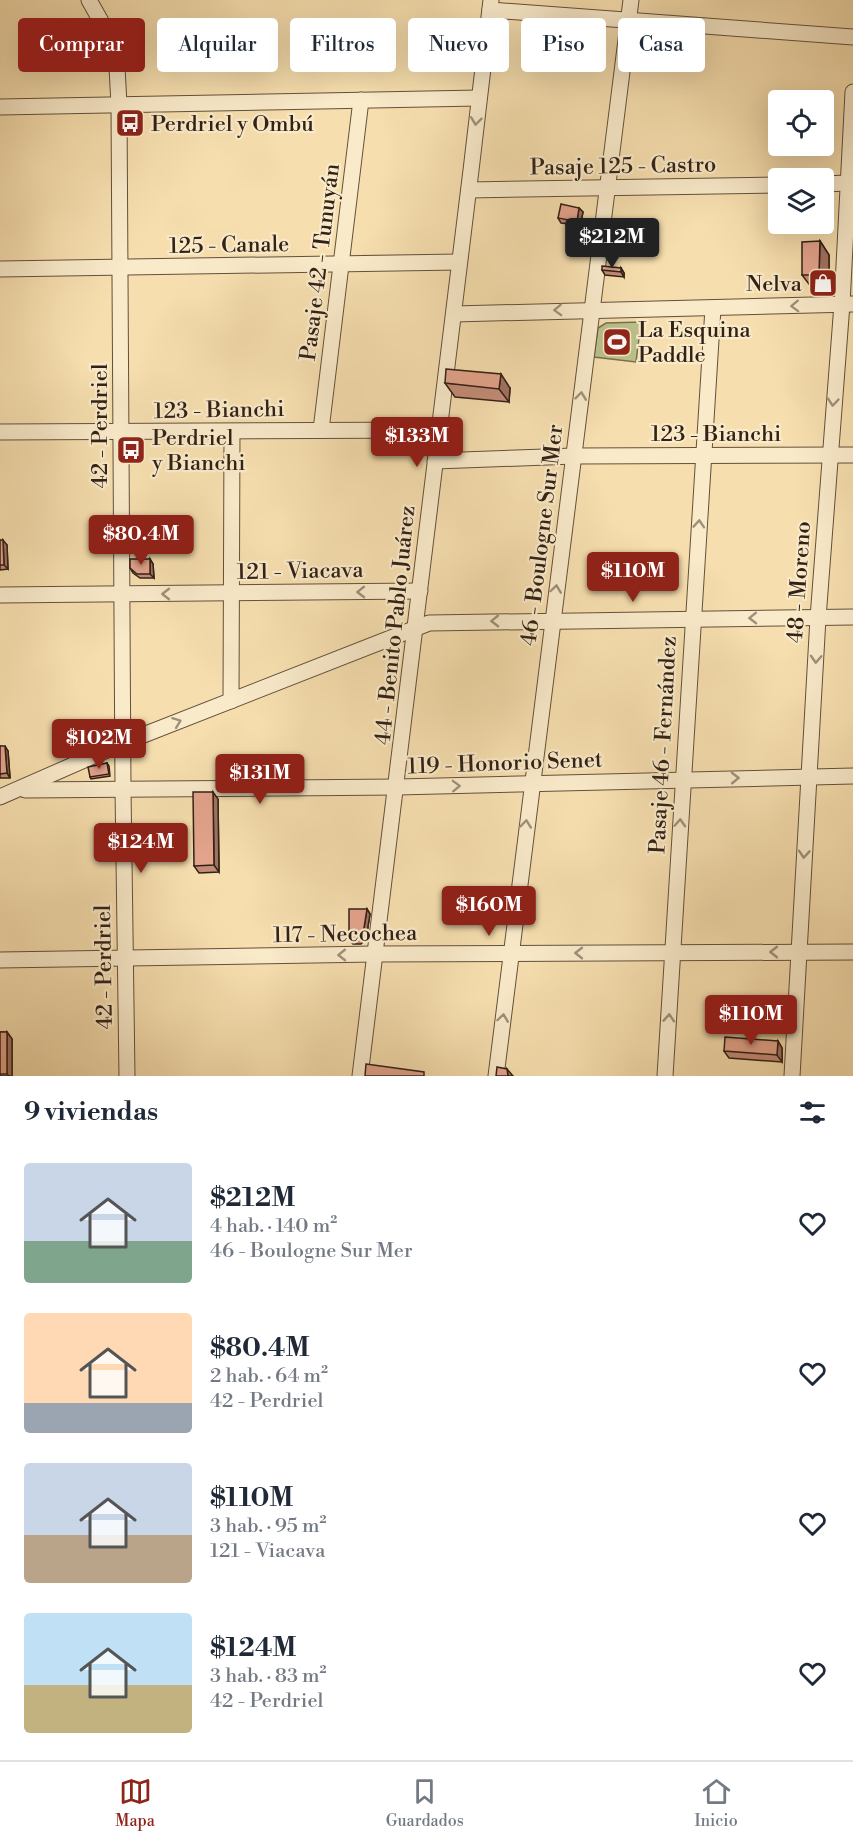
<!DOCTYPE html>
<html lang="es">
<head>
<meta charset="utf-8">
<style>
  :root { --surface:#fff; --page:#f6f6f7; --text:#1f2937; --muted:#747a83; --line:#e0e1e3; --accent:#8f2418 }
  body { margin:0; font-family:"Libre Bodoni",serif; background:var(--page); color:var(--text); height:100vh; display:flex; flex-direction:column; font-size:22px; white-space:nowrap }
  * { box-sizing:border-box; margin:0 }
  p { font-size:20px; color:var(--muted) }
  .icon { flex:none; width:33px; height:33px; fill:none; stroke:currentColor; stroke-width:2; stroke-linecap:round; stroke-linejoin:round }
  .map { position:relative; height:1076px; overflow:hidden }
  .sheet { display:flex; flex-direction:column; background:var(--surface); flex:1 }
  .sheet>* { flex:none }
  .hud { position:absolute; left:18px; top:18px; width:818px; height:54px; display:flex; gap:12px }
  .fabs { position:absolute; left:768px; top:90px; display:grid; gap:12px }
  .fabs a { display:grid; place-items:center; width:66px; height:66px; border-radius:6px; background:var(--surface); box-shadow:0 6px 24px #0002; font-size:30px }
  .price { position:absolute; translate:-50% -51px; padding:0 14px; border-radius:6px; background:var(--accent); color:#fff; font-size:20px; line-height:39px; filter:drop-shadow(0 2px 3px #0008) }
  .price::after { content:''; position:absolute; left:50%; top:36px; width:18px; height:14px; margin-left:-9px; background:inherit; clip-path:polygon(0 0,100% 0,50% 100%) }
  .price.active { background:#222; color:#fff }
  ul { padding:0; list-style:none }
  li { display:flex; align-items:center; gap:18px; height:150px; padding:0 24px }
  li span { display:grid; place-items:center; flex:none; width:168px; height:120px; border-radius:6px; color:#555 }
  li>.icon { margin-inline-start:auto }
  span .icon { width:72px; height:72px; fill:#fffc; stroke-width:1 }
  li b { font-size:26px }
  h2 { display:flex; justify-content:space-between; align-items:center; height:72px; padding:0 24px; font-size:26px }
  .chip { padding:0 21px; border-radius:6px; background:var(--surface); box-shadow:0 6px 24px #0002; font-size:21px; line-height:54px }
  .chip.active { background:var(--accent); color:#fff }
  .dock { display:flex; justify-content:space-around; align-items:center; height:84px; border-top:2px solid var(--line); background:var(--surface); font-size:16px; color:var(--muted) }
  .dock a { display:grid; justify-items:center; gap:3px }
  .dock .active { color:var(--accent) }
  .map>svg:first-child { display:block }
  .green { fill:#bbc18b; stroke:#767150; stroke-width:1.5 }
  .lines { fill:none; stroke-linecap:round; stroke-linejoin:round }
  .minor-casing { stroke:#63503c; stroke-width:17 }
  .minor { stroke:#f9eaca; stroke-width:15 }
  .wall { fill:#c38c78; stroke:#322116; stroke-width:1.5 }
  .shaded-wall { fill:#9f7262; stroke:#322116; stroke-width:1.5 }
  .building { fill:#e3a38c; stroke:#322116; stroke-width:1.5 }
  .oneway { stroke:#9f9079 }
  .labels { text-anchor:middle; stroke-width:4.5; stroke-linejoin:round; paint-order:stroke }
  .poi-label { font-size:22px; fill:#322116; stroke:#f9eaca; text-anchor:start }
  .street-label { font-size:22px; fill:#322116; stroke:#f9eaca }
</style>
</head>
<body>
<div class="map">
<svg width="853" height="1076" viewBox="0 0 853 1076">
  <rect width="100%" height="100%" fill="#f6deae"/>
  <filter id="stains"><feTurbulence type="fractalNoise" baseFrequency=".00333" numOctaves="4"/><feColorMatrix values="0 0 0 0 .2 0 0 0 0 .09 0 0 0 0 .02 0 0 0 .5 -.17"/></filter>
  <radialGradient id="worn" r=".72"><stop offset=".6" stop-color="#630" stop-opacity="0"/><stop offset="1" stop-color="#630" stop-opacity=".3"/></radialGradient>
  <path class="green" d="M641,322L636,362L594,357L598,328L606,323Z"/>
  <g class="lines">
    <g class="minor-casing">
      <g id="minor">
        <path d="M89,0L116,48L119,105L123,789L127,1076"/>
        <path d="M490,10L853,37"/>
        <path d="M0,107L479,98"/>
        <path d="M824,184L847,183"/>
        <path d="M469,190L778,185"/>
        <path d="M0,269L459,262"/>
        <path d="M454,314L853,304"/>
        <path d="M321,430L361,100"/>
        <path d="M0,432L438,430"/>
        <path d="M435,461L574,456L853,455"/>
        <path d="M0,595L420,591"/>
        <path d="M231,701L232,432"/>
        <path d="M25,790L398,787L853,776"/>
        <path d="M0,797L123,743L429,623L853,617"/>
        <path d="M0,960L375,954L853,952"/>
        <path d="M360,1076C406,718 449,359 491,0"/>
        <path d="M496,1076L631,0"/>
        <path d="M665,1076L713,308"/>
        <path d="M792,1076L818,618L842,304L853,92"/>
      </g>
    </g>
    <use href="#minor" class="minor"/>
  </g>
  <g class="wall">
    <path d="M579,208L583,212L581,222L589,228L587,239L571,237L567,232L569,224L561,223L558,218Z"/>
    <path d="M820,241L829,255V288H812L802,275Z"/>
    <path d="M621,268L624,273V277L605,275L602,270Z"/>
    <path d="M445,383L510,388L509,402L455,397Z"/>
    <path d="M0,540L7,545L8,569L0,570Z"/>
    <path d="M150,559L153,564L154,578H140L133,573L130,568Z"/>
    <path d="M0,746L8,751L10,778H0Z"/>
    <path d="M107,763L109,766L110,776L91,779L90,777Z"/>
    <path d="M218,799L219,872L199,873L194,866Z"/>
    <path d="M367,909L370,914L366,939L361,944H353L349,939Z"/>
    <path d="M0,1032H7L12,1039V1076H0Z"/>
    <path d="M778,1041L782,1048V1062L729,1058L724,1051Z"/>
  </g>
  <g class="shaded-wall">
    <path d="M579,208L583,212L580,226L577,221Z"/>
    <path d="M586,223L589,228L587,239L584,234Z"/>
    <path d="M820,241L829,255V288L819,275Z"/>
    <path d="M621,268L624,273V277L621,272Z"/>
    <path d="M501,374L510,388L509,402L499,389Z"/>
    <path d="M3,540L7,545L8,569L4,565Z"/>
    <path d="M150,559L153,564L154,578L150,574Z"/>
    <path d="M5,746L8,751L10,778L7,773Z"/>
    <path d="M213,792L218,799L219,872L214,865Z"/>
    <path d="M367,909L370,914L366,939L363,934Z"/>
    <path d="M7,1032L12,1039V1076H9L7,1074Z"/>
    <path d="M778,1041L782,1048V1062L777,1055Z"/>
    <path d="M507,1069L513,1076H508Z"/>
  </g>
  <g class="building">
    <path d="M561,204L579,208L577,221L586,223L584,234L567,232L569,220L558,218Z"/>
    <path d="M820,241L819,275H802V242Z"/>
    <path d="M602,266L621,268V272L602,270Z"/>
    <path d="M446,369L501,374L499,389L445,383Z"/>
    <path d="M0,540H3L4,565H0Z"/>
    <path d="M130,559H150V574H137L130,568Z"/>
    <path d="M0,746H5L7,773L0,774Z"/>
    <path d="M107,763L109,774L90,777L88,767Z"/>
    <path d="M193,792H213L214,865L194,866Z"/>
    <path d="M349,909H367L363,934L358,939H349Z"/>
    <rect x="0" y="1032" width="7" height="42"/>
    <path d="M725,1037L778,1041L777,1055L724,1051Z"/>
    <path d="M366,1064L424,1072V1076H365Z"/>
    <path d="M497,1067L507,1069L508,1076H496Z"/>
  </g>
  <defs><path id="oneway-chevron" d="M-2-3.5L2.5 0L-2 3.5" fill="none" stroke-width="1.6" stroke-linecap="round" stroke-linejoin="round" transform="scale(1.5)"/></defs>
  <g class="oneway">
    <use href="#oneway-chevron" transform="translate(476 121) rotate(97)"/>
    <use href="#oneway-chevron" transform="translate(795 306) rotate(178)"/>
    <use href="#oneway-chevron" transform="translate(558 310) rotate(178)"/>
    <use href="#oneway-chevron" transform="translate(581 396) rotate(-83)"/>
    <use href="#oneway-chevron" transform="translate(833 402) rotate(95)"/>
    <use href="#oneway-chevron" transform="translate(699 524) rotate(-86)"/>
    <use href="#oneway-chevron" transform="translate(556 589) rotate(-82)"/>
    <use href="#oneway-chevron" transform="translate(361 592) rotate(179)"/>
    <use href="#oneway-chevron" transform="translate(166 594) rotate(180)"/>
    <use href="#oneway-chevron" transform="translate(753 618) rotate(179)"/>
    <use href="#oneway-chevron" transform="translate(495 621) rotate(179)"/>
    <use href="#oneway-chevron" transform="translate(816 659) rotate(93)"/>
    <use href="#oneway-chevron" transform="translate(177 722) rotate(-21)"/>
    <use href="#oneway-chevron" transform="translate(735 778) rotate(-1)"/>
    <use href="#oneway-chevron" transform="translate(456 786) rotate(-2)"/>
    <use href="#oneway-chevron" transform="translate(680 823) rotate(-87)"/>
    <use href="#oneway-chevron" transform="translate(526 824) rotate(-84)"/>
    <use href="#oneway-chevron" transform="translate(804 854) rotate(94)"/>
    <use href="#oneway-chevron" transform="translate(774 952) rotate(-180)"/>
    <use href="#oneway-chevron" transform="translate(579 953) rotate(180)"/>
    <use href="#oneway-chevron" transform="translate(342 955) rotate(179)"/>
    <use href="#oneway-chevron" transform="translate(503 1018) rotate(-82)"/>
    <use href="#oneway-chevron" transform="translate(669 1018) rotate(-86)"/>
  </g>
  <defs>
    <g id="bus-square" transform="scale(1.5)"><rect x="-9" y="-9" width="18" height="18" rx="4" fill="#8f2418" stroke="#f9eaca"/><path d="M-5-6H5V4H4V6H2V4H-2V6H-4V4H-5ZM-3.5-4V0h7V-4ZM-3.5 1.2v1.5H-2V1.2ZM2 1.2v1.5H3.5V1.2Z" fill="#fff"/></g>
    <g id="shop-square" transform="scale(1.5)"><rect x="-9" y="-9" width="18" height="18" rx="4" fill="#8f2418" stroke="#f9eaca"/><path d="M-5-2.5h2.3a2.7 3.5 0 0 1 5.4 0H5L5.5 6h-11ZM-1.5-2.5h3a1.5 2.3 0 0 0-3 0Z" fill="#fff"/></g>
    <g id="stadium-square" transform="scale(1.5)"><rect x="-9" y="-9" width="18" height="18" rx="4" fill="#8f2418" stroke="#f9eaca"/><path d="M0-5a6.5 5 0 1 0 0 10a6.5 5 0 1 0 0-10ZM-3.5-1.8h7v3.6h-7Z" fill="#fff"/></g>
  </defs>
  <g fill-rule="evenodd">
    <use href="#bus-square" x="130" y="123"/>
    <use href="#shop-square" x="823" y="283"/>
    <use href="#stadium-square" x="617" y="342"/>
    <use href="#bus-square" x="131" y="450"/>
  </g>
  <g class="labels">
    <g class="poi-label">
      <text x="151" y="131">Perdriel y Ombú</text>
      <text x="802" y="291" text-anchor="end">Nelva</text>
      <text x="638" y="337">La Esquina<tspan x="638" dy="25">Paddle</tspan></text>
      <text x="152" y="445">Perdriel<tspan x="152" dy="25">y Bianchi</tspan></text>
    </g>
    <g class="street-label">
      <text transform="translate(623 165) rotate(-1)" y="8">Pasaje 125 - Castro</text>
      <text transform="translate(229 244) rotate(-1)" y="8">125 - Canale</text>
      <text transform="translate(319 262) rotate(-83)" y="8">Pasaje 42 - Tunuyán</text>
      <text transform="translate(219 409) rotate(-1)" y="8">123 - Bianchi</text>
      <text transform="translate(99 426) rotate(-90)" y="8">42 - Perdriel</text>
      <text x="716" y="441">123 - Bianchi</text>
      <text transform="translate(541 535) rotate(-83)" y="8">46 - Boulogne Sur Mer</text>
      <text transform="translate(300 570) rotate(-1)" y="8">121 - Viacava</text>
      <text transform="translate(798 582) rotate(-86)" y="8">48 - Moreno</text>
      <text transform="translate(394 625) rotate(-84)" y="8">44 - Benito Pablo Juárez</text>
      <text transform="translate(662 745) rotate(-87)" y="8">Pasaje 46 - Fernández</text>
      <text transform="translate(505 762) rotate(-2)" y="8">119 - Honorio Senet</text>
      <text transform="translate(345 933) rotate(-1)" y="8">117 - Necochea</text>
      <text transform="translate(103 967) rotate(-91)" y="8">42 - Perdriel</text>
    </g>
  </g>
  <rect width="100%" height="100%" filter="url(#stains)"/>
  <rect width="100%" height="100%" fill="url(#worn)"/>
</svg>
<div class="fabs">
<a><svg class="icon" aria-label="locate" viewBox="0 0 24 24"><circle cx="12" cy="12" r="6"/><path d="M12 2v4M12 18v4M2 12h4M18 12h4"/></svg></a>
<a><svg class="icon" aria-label="layers" viewBox="0 0 24 24"><path d="M12 4l9 5-9 5-9-5zM3 14l9 5 9-5"/></svg></a>
</div>
<b class="price active" style="left:612px;top:269px">$212M</b>
<b class="price" style="left:417px;top:468px">$133M</b>
<b class="price" style="left:141px;top:566px">$80.4M</b>
<b class="price" style="left:633px;top:603px">$110M</b>
<b class="price" style="left:99px;top:770px">$102M</b>
<b class="price" style="left:260px;top:805px">$131M</b>
<b class="price" style="left:141px;top:874px">$124M</b>
<b class="price" style="left:489px;top:937px">$160M</b>
<b class="price" style="left:751px;top:1046px">$110M</b>
<div class="hud">
<a class="chip active">Comprar</a>
<a class="chip">Alquilar</a>
<a class="chip">Filtros</a>
<a class="chip">Nuevo</a>
<a class="chip">Piso</a>
<a class="chip">Casa</a>
</div>
</div>
<section class="sheet">
<h2>9 viviendas<svg class="icon" aria-label="filters" viewBox="0 0 24 24"><path d="M4 7h16M4 17h16"/><circle cx="9" cy="7" r="2"/><circle cx="15" cy="17" r="2"/></svg></h2>
<ul>
<li><span style="background:linear-gradient(#c9d6e8 65%,#7fa58c 0)"><svg class="icon" aria-label="home" viewBox="0 0 24 24"><path d="M3 11l9-7 9 7M6 9v11h12V9"/></svg></span><div><b>$212M</b><p>4 hab. · 140 m²</p><p>46 - Boulogne Sur Mer</p></div><svg class="icon" aria-label="heart" viewBox="0 0 24 24"><path d="M12 20l-8-8c-3-5 5-10 8-4 3-6 11-1 8 4z"/></svg></li>
<li><span style="background:linear-gradient(#ffd9b3 75%,#9aa5b1 0)"><svg class="icon" aria-label="home" viewBox="0 0 24 24"><path d="M3 11l9-7 9 7M6 9v11h12V9"/></svg></span><div><b>$80.4M</b><p>2 hab. · 64 m²</p><p>42 - Perdriel</p></div><svg class="icon" aria-label="heart" viewBox="0 0 24 24"><path d="M12 20l-8-8c-3-5 5-10 8-4 3-6 11-1 8 4z"/></svg></li>
<li><span style="background:linear-gradient(#c9d6e8 60%,#b9a48a 0)"><svg class="icon" aria-label="home" viewBox="0 0 24 24"><path d="M3 11l9-7 9 7M6 9v11h12V9"/></svg></span><div><b>$110M</b><p>3 hab. · 95 m²</p><p>121 - Viacava</p></div><svg class="icon" aria-label="heart" viewBox="0 0 24 24"><path d="M12 20l-8-8c-3-5 5-10 8-4 3-6 11-1 8 4z"/></svg></li>
<li><span style="background:linear-gradient(#bfe0f5 60%,#c2b280 0)"><svg class="icon" aria-label="home" viewBox="0 0 24 24"><path d="M3 11l9-7 9 7M6 9v11h12V9"/></svg></span><div><b>$124M</b><p>3 hab. · 83 m²</p><p>42 - Perdriel</p></div><svg class="icon" aria-label="heart" viewBox="0 0 24 24"><path d="M12 20l-8-8c-3-5 5-10 8-4 3-6 11-1 8 4z"/></svg></li>
</ul>
</section>
<nav class="dock">
<a class="active"><svg class="icon" aria-label="map" viewBox="0 0 24 24"><path d="M3 6l6-2 6 2 6-2v14l-6 2-6-2-6 2zM9 4v14M15 6v14"/></svg>Mapa</a>
<a><svg class="icon" aria-label="saved" viewBox="0 0 24 24"><path d="M7 4h10v16l-5-4-5 4z"/></svg>Guardados</a>
<a><svg class="icon" aria-label="home" viewBox="0 0 24 24"><path d="M3 11l9-7 9 7M6 9v11h12V9"/></svg>Inicio</a>
</nav>
</body>
</html>
